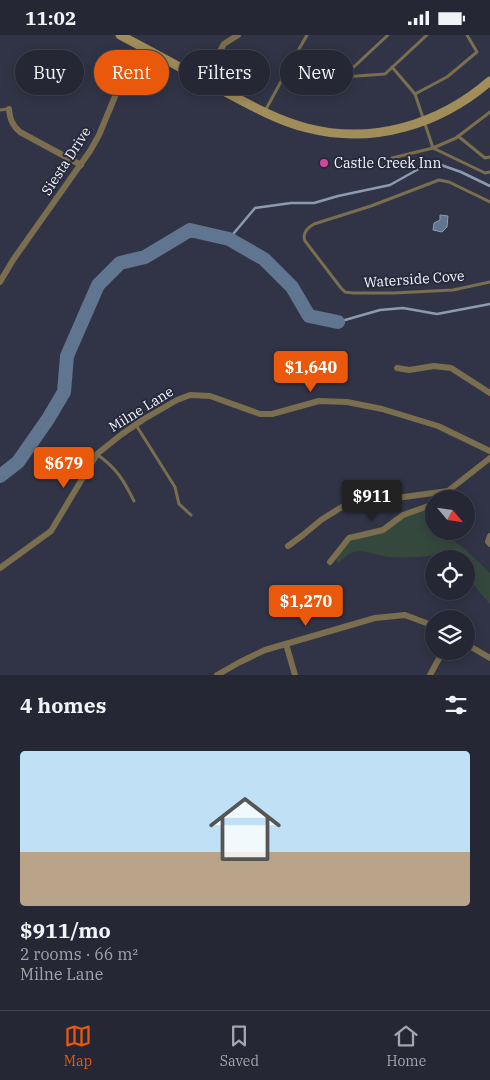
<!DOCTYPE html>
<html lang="en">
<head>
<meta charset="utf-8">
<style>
  :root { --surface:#252734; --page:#2d2f3c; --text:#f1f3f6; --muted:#a3a5ac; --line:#42444f; --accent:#ea580c }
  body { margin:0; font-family:"IBM Plex Serif",serif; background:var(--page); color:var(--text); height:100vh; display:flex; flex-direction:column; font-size:19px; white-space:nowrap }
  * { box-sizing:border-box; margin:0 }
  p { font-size:16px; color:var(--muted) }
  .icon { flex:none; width:28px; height:28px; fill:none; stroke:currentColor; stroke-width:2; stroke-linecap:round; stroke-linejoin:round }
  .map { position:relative; height:640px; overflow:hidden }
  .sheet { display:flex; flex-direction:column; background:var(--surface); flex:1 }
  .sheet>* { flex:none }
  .banner { position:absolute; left:15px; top:15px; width:460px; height:45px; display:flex; gap:10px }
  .needle { width:32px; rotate:119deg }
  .tools { position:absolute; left:425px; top:455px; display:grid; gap:10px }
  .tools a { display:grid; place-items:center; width:50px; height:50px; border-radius:50%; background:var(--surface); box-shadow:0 2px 12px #0003,0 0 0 1px var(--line); font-size:25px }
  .price { position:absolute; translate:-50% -42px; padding:0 11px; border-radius:5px; background:var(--accent); color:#fff; font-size:16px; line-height:32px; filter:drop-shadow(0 1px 2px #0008) }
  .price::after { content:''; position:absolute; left:50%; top:30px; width:15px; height:11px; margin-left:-8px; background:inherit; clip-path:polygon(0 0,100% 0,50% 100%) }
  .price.on { background:#222; color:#fff }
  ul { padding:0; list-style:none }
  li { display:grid; align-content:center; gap:10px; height:265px; padding:0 20px }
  li span { display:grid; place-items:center; height:155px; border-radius:5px; color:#555 }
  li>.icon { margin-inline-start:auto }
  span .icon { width:90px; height:90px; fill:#fffc; stroke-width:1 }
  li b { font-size:21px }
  h2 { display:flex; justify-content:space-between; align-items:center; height:60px; padding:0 20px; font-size:21px }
  .pill { padding:0 18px; border-radius:22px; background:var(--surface); box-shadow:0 2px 12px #0003,0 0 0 1px var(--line); font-size:18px; line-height:45px }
  .pill.on { background:var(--accent); color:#fff }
  .status { display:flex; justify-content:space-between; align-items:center; height:35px; padding:0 25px; background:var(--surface); direction:ltr }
  .status svg { height:14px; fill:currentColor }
  .menu { display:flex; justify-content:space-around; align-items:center; height:70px; border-top:1px solid var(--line); background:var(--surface); font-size:14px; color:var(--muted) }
  .menu a { display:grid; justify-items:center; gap:2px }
  .menu .on { color:var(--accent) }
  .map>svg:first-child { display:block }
  .green { fill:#35483e }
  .water { fill:#60758f; stroke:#8c9bb0 }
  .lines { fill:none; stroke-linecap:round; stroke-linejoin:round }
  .stream { stroke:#8c9bb0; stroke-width:2.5 }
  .river { stroke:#60758f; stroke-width:14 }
  .lane { stroke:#7a6e4e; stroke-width:3 }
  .street { stroke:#7a6e4e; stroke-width:6 }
  .secondary { stroke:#a08d5a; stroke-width:9 }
  .hotel-dot { fill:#d1479c; stroke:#272a3b; stroke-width:2 }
  .labels { text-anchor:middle; stroke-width:4; stroke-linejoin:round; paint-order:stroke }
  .street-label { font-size:14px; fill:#f2f3fd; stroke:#272a3b }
  .poi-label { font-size:14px; fill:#f2f3fd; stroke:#272a3b; text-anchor:start }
</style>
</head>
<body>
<div class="status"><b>11:02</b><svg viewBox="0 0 49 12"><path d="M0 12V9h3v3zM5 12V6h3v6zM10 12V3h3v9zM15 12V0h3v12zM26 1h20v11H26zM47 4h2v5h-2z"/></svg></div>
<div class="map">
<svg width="490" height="640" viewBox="0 0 490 640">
  <rect width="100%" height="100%" fill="#313446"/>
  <path class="green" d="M434,472L432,490L434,496H441L466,515L490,538V569L466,541V524H443L437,520C422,522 405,523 390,522C368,520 357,507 339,528L336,526L345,509L399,485L412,478Z"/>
  <path class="water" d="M440,180L448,181L447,192L442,197L433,195L434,188L440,185Z"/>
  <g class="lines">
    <g class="stream">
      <path d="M229,204L255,173L291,168H314L338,161L390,150L424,131L441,130L461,137L490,151"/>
      <path d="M338,287L380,275L403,273L437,279L490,269"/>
    </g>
    <path class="river" d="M0,441L18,427L48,384L64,357L67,321L98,250L120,228L145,222L190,195L229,204L264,224L292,252L309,281L338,287"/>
    <g class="lane">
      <path d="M307,0L290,30L343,42L385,39L427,0"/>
      <path d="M392,32L415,59L447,42L477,17L467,0"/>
      <path d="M343,42L388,0"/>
      <path d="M415,59L433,113L456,103L490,77"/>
      <path d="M0,75L8,74"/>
      <path d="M265,76L290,30"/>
      <path d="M458,101L485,123L490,122"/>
      <path d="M392,123L433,113L485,138L490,137"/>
      <path d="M490,167L449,147L439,145L371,171L314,189C307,193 302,198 305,206L341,253L345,257L353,258H394L453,255L490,247"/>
      <path d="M136,390L175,452L179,469L191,480"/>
      <path d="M98,420C117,434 123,444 134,466"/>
    </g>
    <g class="street">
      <path d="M203,45L224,9L238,0"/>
      <path d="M9,74C10,84 12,90 20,97L81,130"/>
      <path d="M0,247L13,225L90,116L99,100L116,59L142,12"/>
      <path d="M397,333L409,335L434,331L451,333L490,358"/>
      <path d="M441,464L448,456L490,423"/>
      <path d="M490,501L488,507L490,509"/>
      <path d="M288,511L303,500L321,485L345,470L448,456"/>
      <path d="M330,527L349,503L383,495L403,480L434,469"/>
      <path d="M0,533L51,496L97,419L122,399L144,384L177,365L190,360L210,361L260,379H272L319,366L347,367L382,374L438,391L490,416"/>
      <path d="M286,609L295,640"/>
      <path d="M466,609L490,623"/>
      <path d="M217,640L240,627L265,615L375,583L405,580L434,591"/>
      <path d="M430,640L443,616"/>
    </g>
    <path class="secondary" d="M120,0C154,18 187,36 220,54C248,69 276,85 307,93C372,110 439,90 490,46"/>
  </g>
  <circle class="hotel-dot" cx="324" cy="128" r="5"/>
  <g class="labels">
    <g class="street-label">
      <text transform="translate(66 126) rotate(-57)" y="5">Siesta Drive</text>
      <text transform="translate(414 244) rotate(-4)" y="5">Waterside Cove</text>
      <text transform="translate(141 374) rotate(-32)" y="5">Milne Lane</text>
    </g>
    <g class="poi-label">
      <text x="334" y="133">Castle Creek Inn</text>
    </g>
  </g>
</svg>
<div class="tools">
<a><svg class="needle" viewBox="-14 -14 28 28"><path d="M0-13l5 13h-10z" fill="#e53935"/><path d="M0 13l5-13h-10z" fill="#a3a5ac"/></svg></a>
<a><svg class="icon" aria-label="locate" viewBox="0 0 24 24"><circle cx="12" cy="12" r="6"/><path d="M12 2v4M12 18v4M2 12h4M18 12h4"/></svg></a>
<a><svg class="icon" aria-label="layers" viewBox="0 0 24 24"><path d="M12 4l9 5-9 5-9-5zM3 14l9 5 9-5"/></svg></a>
</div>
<b class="price" style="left:311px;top:358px">$1,640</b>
<b class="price" style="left:64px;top:454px">$679</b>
<b class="price on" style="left:372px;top:487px">$911</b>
<b class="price" style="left:306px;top:592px">$1,270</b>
<div class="banner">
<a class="pill">Buy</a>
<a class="pill on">Rent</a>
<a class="pill">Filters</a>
<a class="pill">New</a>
</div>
</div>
<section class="sheet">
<h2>4 homes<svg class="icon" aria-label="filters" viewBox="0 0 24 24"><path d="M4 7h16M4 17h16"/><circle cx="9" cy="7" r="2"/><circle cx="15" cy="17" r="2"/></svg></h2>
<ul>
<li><span style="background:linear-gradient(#bfe0f5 65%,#b9a48a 0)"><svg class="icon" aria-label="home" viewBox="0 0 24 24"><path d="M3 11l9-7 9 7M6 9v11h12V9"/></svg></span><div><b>$911/mo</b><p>2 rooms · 66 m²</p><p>Milne Lane</p></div></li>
</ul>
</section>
<nav class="menu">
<a class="on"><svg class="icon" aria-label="map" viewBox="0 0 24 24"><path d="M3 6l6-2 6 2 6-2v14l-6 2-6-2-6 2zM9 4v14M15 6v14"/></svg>Map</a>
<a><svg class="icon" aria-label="saved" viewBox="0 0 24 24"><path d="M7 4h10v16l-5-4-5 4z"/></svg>Saved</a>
<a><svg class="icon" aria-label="home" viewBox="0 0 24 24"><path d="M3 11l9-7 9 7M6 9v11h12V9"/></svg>Home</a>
</nav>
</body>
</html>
